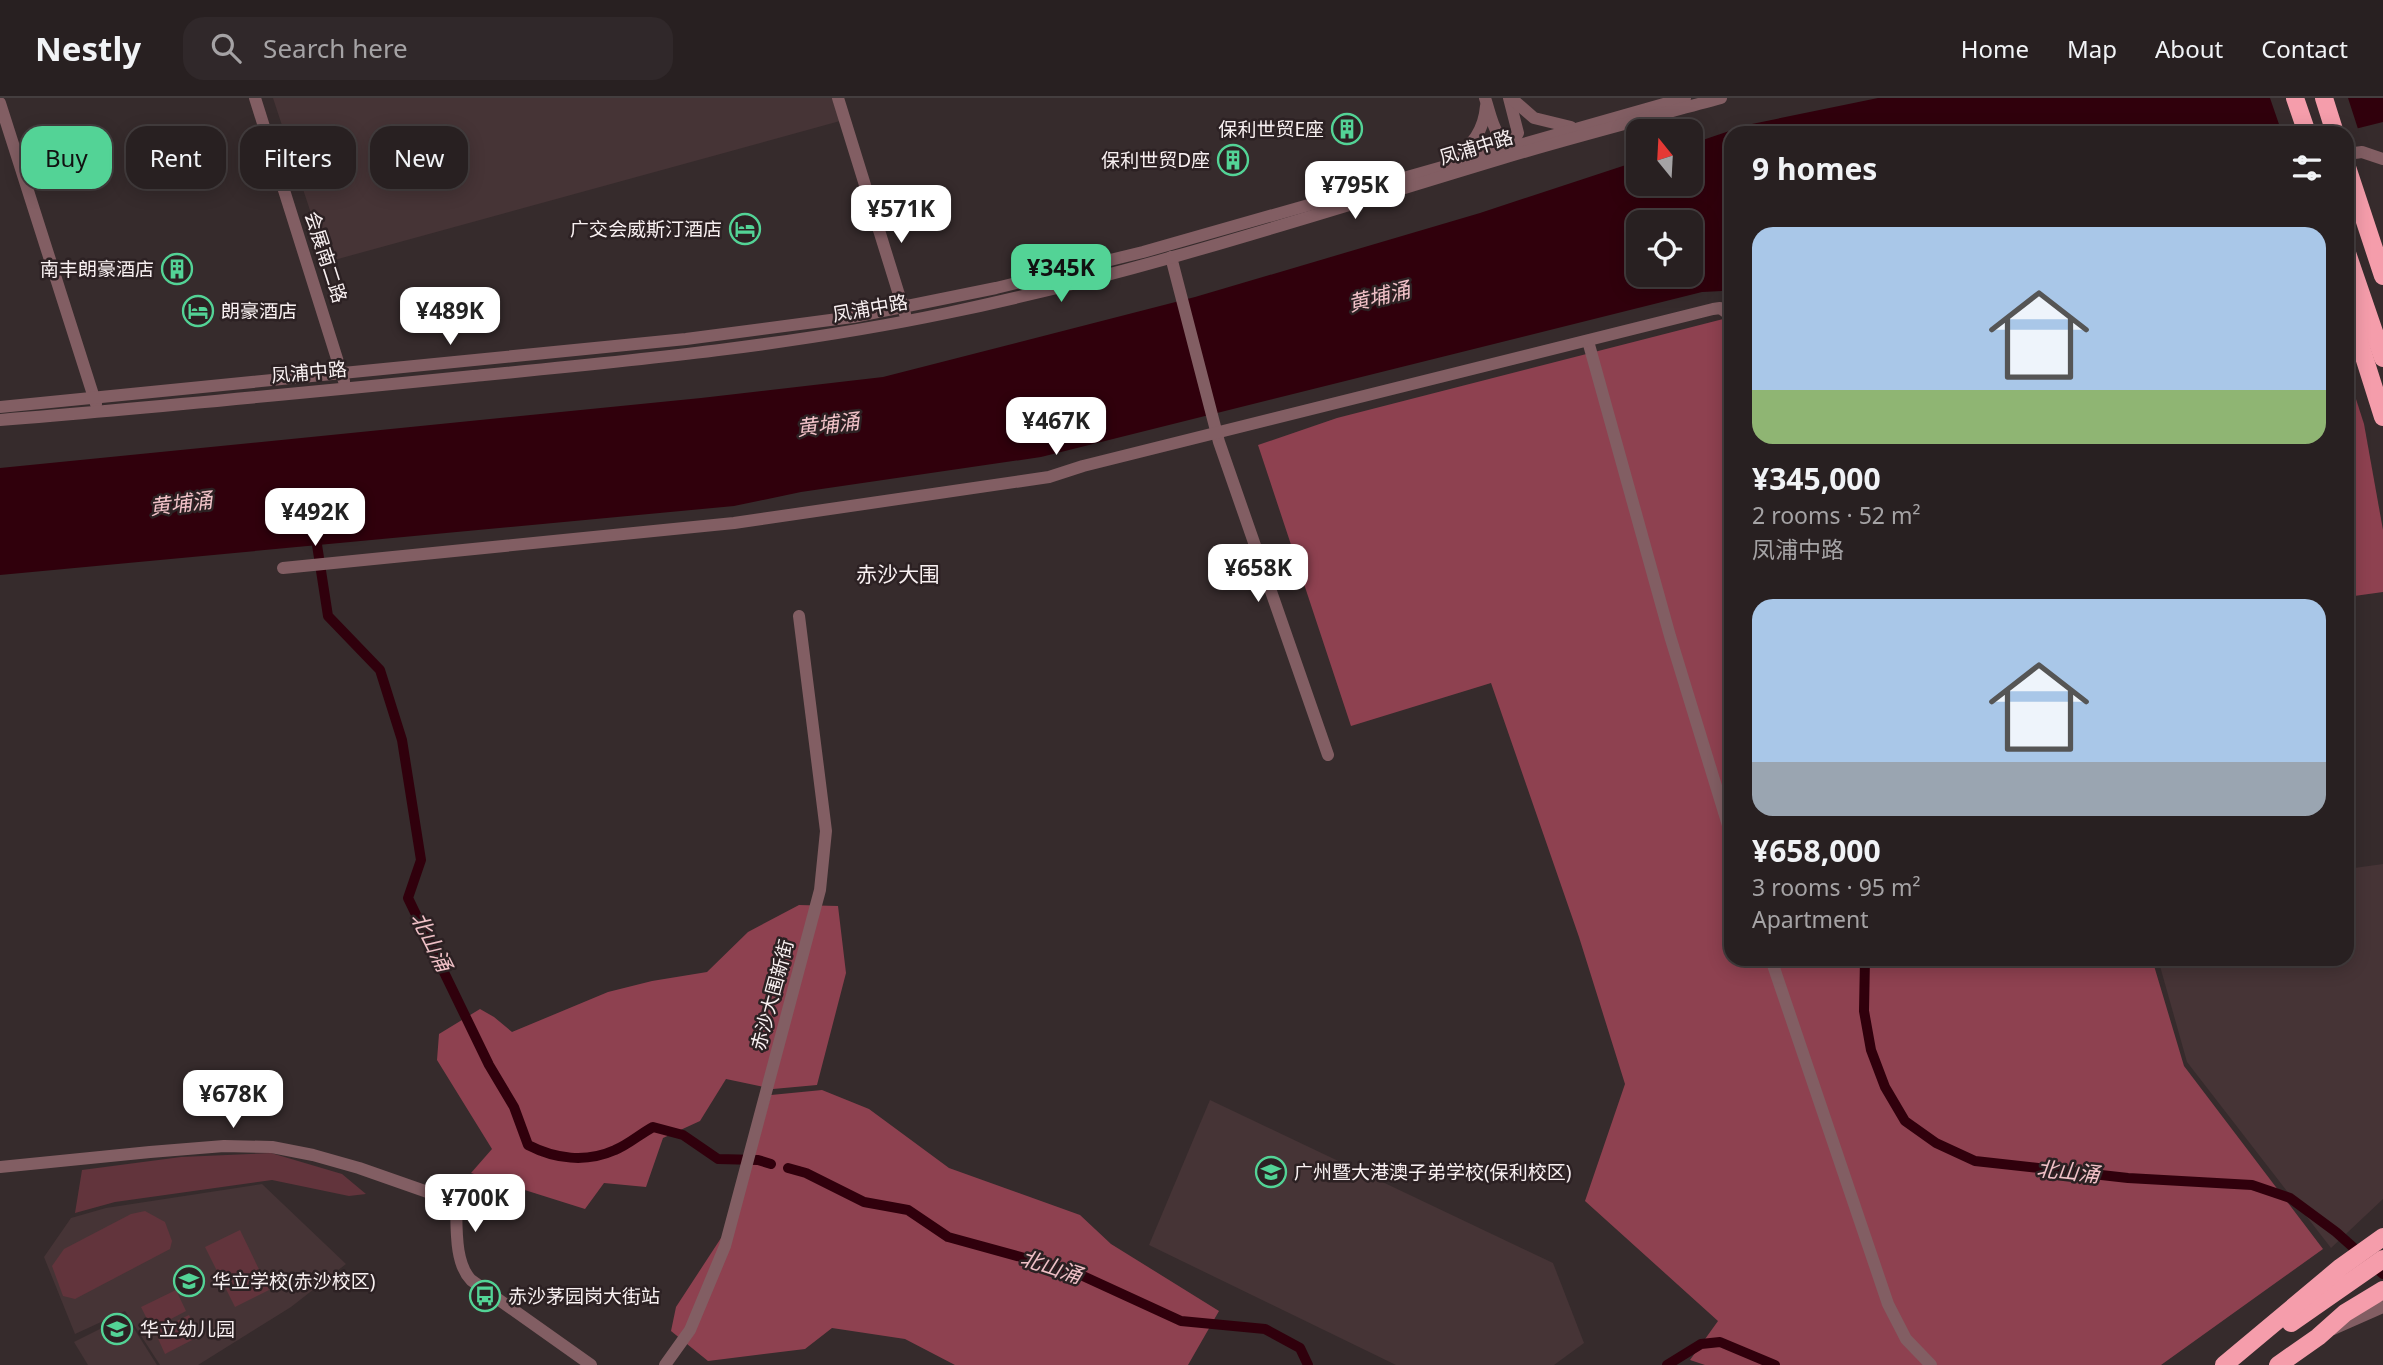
<!DOCTYPE html>
<html lang="en">
<head>
<meta charset="utf-8">
<style>
  :root { --surface:#282021; --page:#30282a; --text:#f1f3f6; --muted:#a5a3a5; --line:#443e3f; --accent:#53d396 }
  body { margin:0; font-family:"Noto Sans","Noto Sans SC",sans-serif; background:var(--page); color:var(--text); height:100vh; display:flex; flex-direction:column; font-size:26px; white-space:nowrap }
  * { box-sizing:border-box; margin:0 }
  p { font-size:23px; color:var(--muted) }
  .icon { flex:none; width:38px; height:38px; fill:none; stroke:currentColor; stroke-width:2; stroke-linecap:round; stroke-linejoin:round }
  .map { position:relative; flex:1; overflow:hidden }
  .details { position:absolute; left:1724px; top:28px; width:630px; height:840px; display:flex; flex-direction:column; background:var(--surface); border-radius:21px; box-shadow:0 4px 18px #0003,0 0 0 2px var(--line) }
  .details>* { flex:none }
  .top-card { position:absolute; left:21px; top:28px; width:665px; height:63px; display:flex; gap:14px }
  .needle { width:46px; rotate:342deg }
  .buttons { position:absolute; left:1626px; top:21px; display:grid; gap:14px }
  .buttons a { display:grid; place-items:center; width:77px; height:77px; border-radius:14px; background:var(--surface); box-shadow:0 4px 18px #0003,0 0 0 2px var(--line); font-size:35px }
  .price { position:absolute; translate:-50% -60px; padding:0 16px; border-radius:14px; background:#fff; color:#222; font-size:23px; line-height:46px; filter:drop-shadow(0 2px 4px #0008) }
  .price::after { content:''; position:absolute; left:50%; top:42px; width:21px; height:16px; margin-left:-10px; background:inherit; clip-path:polygon(0 0,100% 0,50% 100%) }
  .price.selected { background:var(--accent); color:#111 }
  ul { padding:0; list-style:none }
  li { display:grid; align-content:center; gap:14px; height:371px; padding:0 28px }
  li span { display:grid; place-items:center; height:217px; border-radius:21px; color:#555 }
  li>.icon { margin-inline-start:auto }
  span .icon { width:126px; height:126px; fill:#fffc; stroke-width:1 }
  li b { font-size:30px }
  h2 { display:flex; justify-content:space-between; align-items:center; height:84px; padding:0 28px; font-size:30px }
  .tag { padding:0 24px; border-radius:21px; background:var(--surface); box-shadow:0 4px 18px #0003,0 0 0 2px var(--line); font-size:24px; line-height:63px }
  .tag.selected { background:var(--accent); color:#111 }
  header { display:flex; align-items:center; gap:42px; box-sizing:border-box; height:98px; padding:0 35px; background:var(--surface); border-bottom:2px solid var(--line) }
  header strong { font-size:33px }
  nav { display:flex; gap:38px; margin-inline-start:auto; font-size:24px }
  .search { width:490px; height:63px; background:var(--page); display:flex; align-items:center; gap:18px; box-sizing:border-box; padding:0 24px; border-radius:21px; color:var(--muted); font-size:26px }
  .map>svg:first-child { display:block }
  .built { fill:#463436 }
  .green { fill:#62343c }
  .forest { fill:#8e4150 }
  .water { fill:#30000c; fill-rule:evenodd }
  .pier { fill:#362b2c }
  .lines { fill:none; stroke-linecap:round; stroke-linejoin:round }
  .canal { stroke:#30000c; stroke-width:10 }
  .minor { stroke:#825e63; stroke-width:12 }
  .highway { stroke:#f59dab; stroke-width:18 }
  .labels { text-anchor:middle; stroke-width:5; stroke-linejoin:round; paint-order:stroke }
  .poi-label { font-size:19px; fill:#f8f0f1; stroke:#2c2123; text-anchor:start }
  .street-label { font-size:19px; fill:#f8f0f1; stroke:#2c2123 }
  .water-label { font-size:21px; font-style:italic; fill:#f0c1c7; stroke:#2c2123 }
  .neighbourhood-label { font-size:21px; fill:#f8f0f1; stroke:#2c2123 }
</style>
</head>
<body>
<header>
<strong>Nestly</strong>
<div class="search"><svg class="icon" aria-label="search" viewBox="0 0 24 24"><circle cx="10" cy="10" r="6"/><path d="M15 15l6 6"/></svg>Search here</div>
<nav><a>Home</a><a>Map</a><a>About</a><a>Contact</a></nav>
</header>
<div class="map">
<svg width="2383" height="1267" viewBox="0 0 2383 1267">
  <rect width="100%" height="100%" fill="#362b2c"/>
  <g class="built">
    <path d="M273,0H832L840,23L327,164Z"/>
    <path d="M2383,766V1101L2331,1150L2187,964L2158,861H2347V771Z"/>
    <path d="M1210,1002L1553,1165L1584,1245L1554,1267H1396L1149,1147Z"/>
    <path d="M262,1086L346,1166L291,1209L198,1267H160L125,1213L75,1236L44,1159L71,1120L106,1110Z"/>
    <path d="M126,1218L157,1267H88L74,1244Z"/>
  </g>
  <g class="green">
    <path d="M271,1055L342,1076L366,1096L349,1098L272,1082L115,1104L75,1115L82,1072L181,1059Z"/>
    <path d="M145,1113L165,1124L172,1143L170,1151L75,1201L63,1198L52,1168L64,1151L131,1116Z"/>
    <path d="M240,1132L269,1192L235,1209L205,1149Z"/>
    <path d="M176,1192L186,1213L152,1231L141,1209Z"/>
    <path d="M189,1217L200,1238L165,1256L155,1234Z"/>
  </g>
  <g class="forest">
    <path d="M1731,219V861H2152L2184,968L2323,1151L2161,1267H1705L1690,1262L1718,1223L1585,1103L1625,986L1579,839L1491,585L1351,628L1258,347L1337,320Z"/>
    <path d="M2347,273L2364,326L2383,432V494L2347,499Z"/>
    <path d="M799,807L838,808L846,875L817,987L773,991L726,981L700,1023L663,1040L646,1089L604,1085L585,1111L471,1075L492,1051L437,962L439,936L480,911L494,919L512,934L608,894L652,883L707,874L748,834Z"/>
    <path d="M822,992L869,1011L949,1070L1080,1117L1111,1146L1219,1213L1188,1267H955L905,1241L832,1230L805,1251L708,1263L671,1233L676,1209L738,1114L771,997Z"/>
  </g>
  <path class="water" d="M1878,0H2383V24L2339,35H1731V197L1722,193L1702,194L1041,359L801,394L734,408L0,477V370L701,300L883,279L1195,199L1480,115L1638,63V86H1690L1691,46L1747,27ZM1638,124H1690V177H1638Z"/>
  <path class="pier" d="M2270,0H2348L2359,34L2347,37V35H2282Z"/>
  <g class="lines">
    <g class="canal">
      <path d="M315,434L328,518L380,572L402,642L421,762L408,800L489,967L514,1009L528,1047C555,1061 586,1065 615,1052C628,1047 640,1036 653,1029L683,1037L718,1061L758,1062L771,1066"/>
      <path d="M1865,861L1864,913L1871,952L1885,989L1905,1023L1936,1045L1975,1063L2128,1080L2252,1087L2290,1100L2336,1134L2383,1176"/>
      <path d="M788,1070L806,1075L864,1104L908,1112L948,1139L1072,1173L1181,1223L1265,1231L1300,1250L1308,1267"/>
      <path d="M1667,1267L1701,1246L1720,1244L1775,1267"/>
    </g>
    <g class="minor">
      <path d="M255,0L344,283"/>
      <path d="M838,0L905,216"/>
      <path d="M1485,0C1492,20 1493,43 1517,48"/>
      <path d="M1509,0L1518,35L1510,50"/>
      <path d="M1511,0L1534,20L1571,29"/>
      <path d="M0,5L96,306"/>
      <path d="M2347,56L2362,54L2383,61"/>
      <path d="M1453,62C1472,47 1484,33 1486,8"/>
      <path d="M1171,159L1219,344L1328,657"/>
      <path d="M1588,243L1670,538L1731,737"/>
      <path d="M0,309L686,241L853,219L996,190L1143,154L1685,0"/>
      <path d="M0,322C161,309 322,293 484,277C639,262 794,247 947,215C1135,176 1317,116 1500,61C1573,39 1647,20 1721,0"/>
      <path d="M283,470L734,425L1049,379L1083,368L1713,211L1720,210L1731,218"/>
      <path d="M1771,861L1888,1206L1906,1241L1931,1267"/>
      <path d="M0,1069L150,1054L224,1048L272,1049L313,1057L359,1070L456,1104C457,1128 454,1164 471,1182L591,1267"/>
      <path d="M2333,1231L2383,1209"/>
      <path d="M665,1267L690,1232L725,1148L820,792L826,733L799,518"/>
    </g>
    <g class="highway">
      <path d="M2295,0L2307,35"/>
      <path d="M2324,0L2335,35"/>
      <path d="M2347,69L2383,178"/>
      <path d="M2347,155L2383,260"/>
      <path d="M2347,205L2383,319"/>
      <path d="M2291,1225L2383,1161"/>
      <path d="M2224,1267L2341,1169L2383,1139"/>
      <path d="M2278,1267L2318,1239L2345,1215L2383,1192"/>
    </g>
  </g>
  <defs>
    <g id="building-ring" transform="scale(1.575)"><circle r="9.5" fill="#2c2123" stroke="#53d396" stroke-width="1.5"/><path d="M-4-6H4V6H1V3H-1V6H-4ZM-2.5-4.3h1.7v1.8h-1.7ZM.8-4.3h1.7v1.8H.8ZM-2.5-1h1.7V.8h-1.7ZM.8-1h1.7V.8H.8Z" fill="#53d396"/></g>
    <g id="hotel-ring" transform="scale(1.575)"><circle r="9.5" fill="#2c2123" stroke="#53d396" stroke-width="1.5"/><path d="M-6-4.5h1.5V1H6V5H4.5V3h-9V5H-6ZM-4 0a1.8 1.8 0 1 1 3.6 0ZM.5 0V-2.5h3Q6-2.5 6 0Z" fill="#53d396"/></g>
    <g id="school-ring" transform="scale(1.575)"><circle r="9.5" fill="#2c2123" stroke="#53d396" stroke-width="1.5"/><path d="M0-5L7-2L0 1L-7-2ZM-4 1L0 2.5L4 1V4Q0 6-4 4Z" fill="#53d396"/></g>
    <g id="bus-ring" transform="scale(1.575)"><circle r="9.5" fill="#2c2123" stroke="#53d396" stroke-width="1.5"/><path d="M-5-6H5V4H4V6H2V4H-2V6H-4V4H-5ZM-3.5-4V0h7V-4ZM-3.5 1.2v1.5H-2V1.2ZM2 1.2v1.5H3.5V1.2Z" fill="#53d396"/></g>
  </defs>
  <g fill-rule="evenodd">
    <use href="#building-ring" x="1347" y="31"/>
    <use href="#building-ring" x="1233" y="62"/>
    <use href="#hotel-ring" x="745" y="131"/>
    <use href="#building-ring" x="177" y="171"/>
    <use href="#hotel-ring" x="198" y="213"/>
    <use href="#school-ring" x="1271" y="1074"/>
    <use href="#school-ring" x="189" y="1183"/>
    <use href="#bus-ring" x="485" y="1198"/>
    <use href="#school-ring" x="117" y="1231"/>
  </g>
  <g class="labels">
    <g class="poi-label">
      <text x="1324" y="38" text-anchor="end">保利世贸E座</text>
      <text x="1210" y="69" text-anchor="end">保利世贸D座</text>
      <text x="722" y="138" text-anchor="end">广交会威斯汀酒店</text>
      <text x="154" y="178" text-anchor="end">南丰朗豪酒店</text>
      <text x="221" y="220">朗豪酒店</text>
      <text x="1294" y="1081">广州暨大港澳子弟学校(保利校区)</text>
      <text x="212" y="1190">华立学校(赤沙校区)</text>
      <text x="508" y="1205">赤沙茅园岗大街站</text>
      <text x="140" y="1238">华立幼儿园</text>
    </g>
    <g class="street-label">
      <text transform="translate(1476 49) rotate(-17)" y="7">凤浦中路</text>
      <text transform="translate(326 159) rotate(72)" y="7">会展南二路</text>
      <text transform="translate(870 210) rotate(-10)" y="7">凤浦中路</text>
      <text transform="translate(309 274) rotate(-5)" y="7">凤浦中路</text>
      <text transform="translate(772 897) rotate(-75)" y="7">赤沙大围新街</text>
    </g>
    <g class="water-label">
      <text transform="translate(1379 199) rotate(-14)" y="7">黄埔涌</text>
      <text transform="translate(828 327) rotate(-7)" y="7">黄埔涌</text>
      <text transform="translate(181 406) rotate(-7)" y="7">黄埔涌</text>
      <text transform="translate(431 844) rotate(63)" y="7">北山涌</text>
      <text transform="translate(2068 1074) rotate(6)" y="7">北山涌</text>
      <text transform="translate(1051 1169) rotate(18)" y="7">北山涌</text>
    </g>
    <g class="neighbourhood-label">
      <text x="898" y="484">赤沙大围</text>
    </g>
  </g>
</svg>
<div class="buttons">
<a><svg class="needle" viewBox="-14 -14 28 28"><path d="M0-13l5 13h-10z" fill="#e53935"/><path d="M0 13l5-13h-10z" fill="#a5a3a5"/></svg></a>
<a><svg class="icon" aria-label="locate" viewBox="0 0 24 24"><circle cx="12" cy="12" r="6"/><path d="M12 2v4M12 18v4M2 12h4M18 12h4"/></svg></a>
</div>
<b class="price" style="left:1355px;top:123px">¥795K</b>
<b class="price" style="left:901px;top:147px">¥571K</b>
<b class="price selected" style="left:1061px;top:206px">¥345K</b>
<b class="price" style="left:450px;top:249px">¥489K</b>
<b class="price" style="left:1056px;top:359px">¥467K</b>
<b class="price" style="left:315px;top:450px">¥492K</b>
<b class="price" style="left:1258px;top:506px">¥658K</b>
<b class="price" style="left:233px;top:1032px">¥678K</b>
<b class="price" style="left:475px;top:1136px">¥700K</b>
<div class="top-card">
<a class="tag selected">Buy</a>
<a class="tag">Rent</a>
<a class="tag">Filters</a>
<a class="tag">New</a>
</div>
<section class="details">
<h2>9 homes<svg class="icon" aria-label="filters" viewBox="0 0 24 24"><path d="M4 7h16M4 17h16"/><circle cx="9" cy="7" r="2"/><circle cx="15" cy="17" r="2"/></svg></h2>
<ul>
<li><span style="background:linear-gradient(#a9c7e8 75%,#8fb573 0)"><svg class="icon" aria-label="home" viewBox="0 0 24 24"><path d="M3 11l9-7 9 7M6 9v11h12V9"/></svg></span><div><b>¥345,000</b><p>2 rooms · 52 m²</p><p>凤浦中路</p></div></li>
<li><span style="background:linear-gradient(#a9c7e8 75%,#9aa5b1 0)"><svg class="icon" aria-label="home" viewBox="0 0 24 24"><path d="M3 11l9-7 9 7M6 9v11h12V9"/></svg></span><div><b>¥658,000</b><p>3 rooms · 95 m²</p><p>Apartment</p></div></li>
</ul>
</section>
</div>
</body>
</html>
